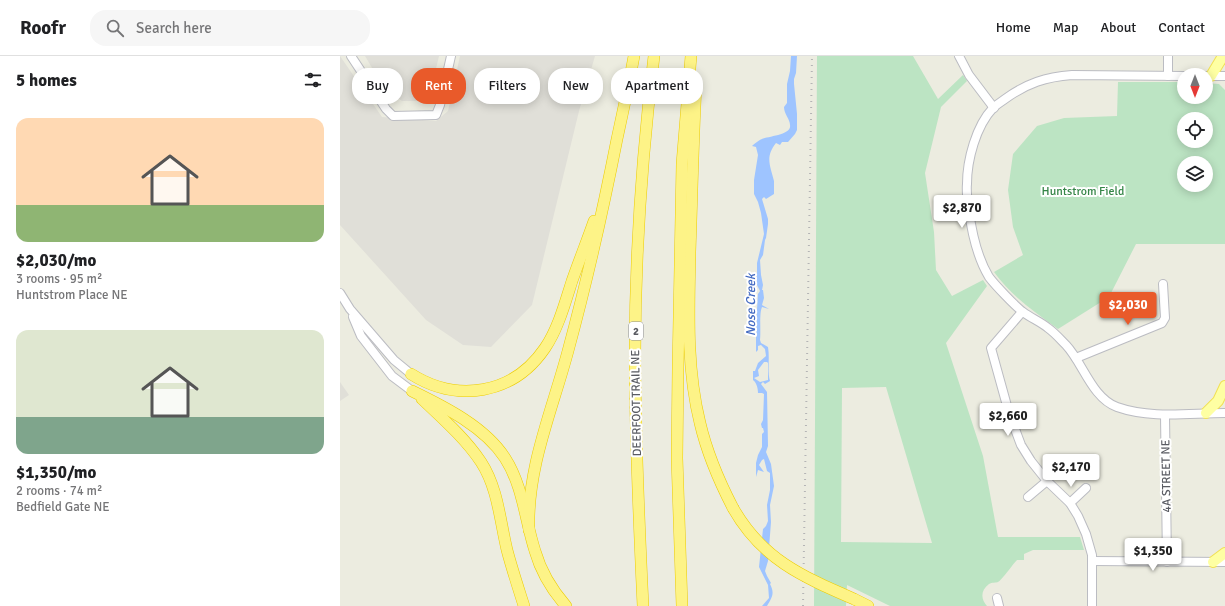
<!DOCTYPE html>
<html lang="en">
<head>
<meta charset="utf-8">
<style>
  :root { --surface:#fff; --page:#f6f6f6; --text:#202124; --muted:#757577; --line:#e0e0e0; --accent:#e95a2a }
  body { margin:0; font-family:Signika,sans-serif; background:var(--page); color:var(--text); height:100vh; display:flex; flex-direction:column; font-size:15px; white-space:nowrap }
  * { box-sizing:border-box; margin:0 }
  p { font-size:13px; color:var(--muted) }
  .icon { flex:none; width:22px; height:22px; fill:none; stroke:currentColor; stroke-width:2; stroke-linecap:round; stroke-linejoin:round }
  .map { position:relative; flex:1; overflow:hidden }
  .drawer { display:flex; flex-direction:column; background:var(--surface); width:340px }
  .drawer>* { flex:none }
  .top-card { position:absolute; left:12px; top:12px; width:380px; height:36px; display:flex; gap:8px }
  .needle { width:26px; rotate:180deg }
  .controls { position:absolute; left:837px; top:12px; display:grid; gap:8px }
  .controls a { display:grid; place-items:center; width:36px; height:36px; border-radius:50%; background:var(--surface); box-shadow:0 2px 10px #0003; font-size:20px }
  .price { position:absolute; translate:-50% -34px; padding:0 9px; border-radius:4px; background:#fff; color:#222; font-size:13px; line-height:26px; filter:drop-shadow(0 1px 2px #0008) }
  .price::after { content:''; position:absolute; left:50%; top:24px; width:12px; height:9px; margin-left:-6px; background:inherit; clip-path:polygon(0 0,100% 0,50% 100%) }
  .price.on { background:var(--accent); color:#fff }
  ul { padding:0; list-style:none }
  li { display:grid; align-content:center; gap:8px; height:212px; padding:0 16px }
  li span { display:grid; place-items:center; height:124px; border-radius:12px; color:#555 }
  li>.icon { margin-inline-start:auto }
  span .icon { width:72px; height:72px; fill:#fffc; stroke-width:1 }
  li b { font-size:17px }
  h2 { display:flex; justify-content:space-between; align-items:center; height:48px; padding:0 16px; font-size:17px }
  .tag { padding:0 14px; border-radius:16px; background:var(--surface); box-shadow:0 2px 10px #0003; font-size:14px; line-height:36px }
  .tag.on { background:var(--accent); color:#fff }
  header { display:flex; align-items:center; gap:24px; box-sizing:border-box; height:56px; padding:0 20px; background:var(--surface); border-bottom:1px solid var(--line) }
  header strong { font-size:19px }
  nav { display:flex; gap:22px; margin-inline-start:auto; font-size:14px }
  .search { width:280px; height:36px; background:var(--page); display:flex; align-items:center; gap:10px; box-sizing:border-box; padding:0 14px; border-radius:16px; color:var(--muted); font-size:15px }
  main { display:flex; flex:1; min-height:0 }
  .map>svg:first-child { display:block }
  .industrial { fill:#e0dfd8 }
  .green { fill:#bce4c3; fill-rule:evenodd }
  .water { fill:#9ec4ff; fill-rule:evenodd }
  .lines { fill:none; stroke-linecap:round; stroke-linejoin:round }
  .minor-casing { stroke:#bbbcc2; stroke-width:10 }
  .major-casing { stroke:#f1e055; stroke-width:12 }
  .highway-casing { stroke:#eccc00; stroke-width:12 }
  .minor { stroke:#fff; stroke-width:8 }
  .major { stroke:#feffa3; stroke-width:10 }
  .highway { stroke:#fdf387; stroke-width:11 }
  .rail { stroke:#b4b4b5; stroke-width:2; stroke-dasharray:1 5; stroke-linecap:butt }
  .highway-bridge-casing { stroke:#eccc00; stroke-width:12; stroke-linecap:butt }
  .highway-bridge { stroke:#fdf387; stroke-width:11 }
  .labels { text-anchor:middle; stroke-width:4; stroke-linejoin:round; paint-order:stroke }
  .shield { fill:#fff; stroke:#8b8c91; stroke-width:1 }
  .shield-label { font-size:11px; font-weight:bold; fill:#595b62 }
  .park-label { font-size:12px; fill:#358547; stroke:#fff }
  .street-label { font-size:12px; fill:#595b62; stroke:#fff }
  .water-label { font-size:13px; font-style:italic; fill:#4169c2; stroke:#fff }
</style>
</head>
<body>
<header>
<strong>Roofr</strong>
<div class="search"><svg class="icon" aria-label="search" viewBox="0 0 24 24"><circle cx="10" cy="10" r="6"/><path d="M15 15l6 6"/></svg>Search here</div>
<nav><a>Home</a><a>Map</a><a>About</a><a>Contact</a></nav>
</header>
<main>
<section class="drawer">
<h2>5 homes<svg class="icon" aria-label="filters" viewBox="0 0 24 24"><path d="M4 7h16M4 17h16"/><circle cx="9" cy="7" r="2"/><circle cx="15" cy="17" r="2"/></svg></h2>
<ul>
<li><span style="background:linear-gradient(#ffd9b3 70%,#8fb573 0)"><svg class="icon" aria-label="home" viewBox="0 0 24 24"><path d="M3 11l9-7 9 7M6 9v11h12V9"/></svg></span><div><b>$2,030/mo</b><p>3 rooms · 95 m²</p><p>Huntstrom Place NE</p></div></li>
<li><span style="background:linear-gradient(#dfe7d0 70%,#7fa58c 0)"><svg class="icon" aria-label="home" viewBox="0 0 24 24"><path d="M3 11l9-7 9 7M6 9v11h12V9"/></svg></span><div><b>$1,350/mo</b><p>2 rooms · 74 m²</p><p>Bedfield Gate NE</p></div></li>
</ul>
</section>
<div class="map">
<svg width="885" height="550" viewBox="0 0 885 550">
  <rect width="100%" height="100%" fill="#ecece0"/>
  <g class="industrial">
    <path d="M0,0L42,61L96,65L108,55L120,0H255L239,55L192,249L151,291L123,289L86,264L0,169Z"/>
    <path d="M25,0H99L90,38L78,45H62L44,32Z"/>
    <path d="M0,326L9,339L0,345Z"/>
  </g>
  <g class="green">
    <path d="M477,0H573L598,43L623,19L627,25L601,51L585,117L594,176L596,214L612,240L643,224L647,230L606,287L643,400L658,481H740L744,494H693L684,498V504H677C673,508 662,524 658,526C656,527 652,526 649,528C640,535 641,543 647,550H550L507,529L506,550H474ZM546,331L592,487L501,486L502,332Z"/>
    <path d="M778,26H844V41H866V27L879,28L885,34V188H796L769,241L718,273C694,255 672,241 654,216L683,199L673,171L668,134L673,98L697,70L724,62L777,60ZM844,63H866V85H844ZM844,107H866V129H844Z"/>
  </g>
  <path class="water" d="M451,0H457L456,17L454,23V28L457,58V74L455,78L448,86H442L440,89L436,87C425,101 430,109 434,125C434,129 434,134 434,138L426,143L424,141L422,143L428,163V168L426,182L425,184L423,199L420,204L421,219L423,229L422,234H423L424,242L422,249L429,253L422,251C419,258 421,275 420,284L421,287L428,291C430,303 427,314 430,325L425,328L423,326L421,328L427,336L428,390L426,396L431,408L434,430L430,449L431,466L428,505L425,515L427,520L431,527L430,528C435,538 432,541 427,550H422L429,542L428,529L419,511L423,473L426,470L428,465L427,449L430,434V417L427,415L424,403L422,404L419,409L424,416L418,414L416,421V407L418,399L422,391V378L424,376L423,372H422L421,368L423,364L424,338L422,337H418C418,333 417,327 413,324V315H415L418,307L426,300L425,293L421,289L418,290V294L416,296V269L418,238L420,235L416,227V218L417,217V207L424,178L421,157L418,146L414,138V124L418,99L416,91L412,90C414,88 419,84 422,83C428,80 452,79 450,69C450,63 444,58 444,51L447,47V28L450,15ZM424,306H427L428,307V324L420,326L414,322L419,320L418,314Z"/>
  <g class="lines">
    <g class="minor-casing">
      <g id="minor">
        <path d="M11,0L46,53L53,60L96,59L100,49L111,0"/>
        <path d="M619,0L629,19L654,52"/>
        <path d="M828,20V0"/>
        <path d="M844,20L732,19C706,21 687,27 665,43C661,46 656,49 653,52C636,70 627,104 627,128C626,137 628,146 629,155C632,178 637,201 649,221C655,229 675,250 683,256C691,262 701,266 708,272C715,277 720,283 726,289C743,307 752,342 777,351C811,363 849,357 885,357"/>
        <path d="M866,20H885"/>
        <path d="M0,237L10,253L54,304L71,318"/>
        <path d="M682,256L651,292L669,357L681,389L691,405L707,425L730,447L738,460L746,478L752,499V550"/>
        <path d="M13,261L21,280L52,320L72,335"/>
        <path d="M736,302L822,267L825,262L823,228"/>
        <path d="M825,359L827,506"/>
        <path d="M688,441L707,425"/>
        <path d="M730,447L746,432"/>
        <path d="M752,505L885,506"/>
        <path d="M657,542L659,550"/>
      </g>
    </g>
    <g class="major-casing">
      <g id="major">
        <path d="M871,20L883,0"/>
        <path d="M866,357L878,345L885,330"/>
        <path d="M873,506L885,497"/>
      </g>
    </g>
    <g class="highway-casing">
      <g id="highway">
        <path d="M356,30C353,85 352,140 350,196C349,253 346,311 360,367C367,397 379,425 393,452"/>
        <path d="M71,318C117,347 173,339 205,292C218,273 225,247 232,225C239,205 247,185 254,165"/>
        <path d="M72,335C105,351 145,371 165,402C183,430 185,464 195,495C201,516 212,534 226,550"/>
        <path d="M82,343C102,362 125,382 141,406C158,432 160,465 167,494C172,513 178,531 184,550"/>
        <path d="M189,474C187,411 212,355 228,295C247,225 263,154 277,83C283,55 289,28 294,0"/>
        <path d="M514,543L528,550"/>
        <path d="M303,550C299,466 295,383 295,299C295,199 302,99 314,0"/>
        <path d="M342,550L337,402L338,313L342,108L351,0"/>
      </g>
    </g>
    <use href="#minor" class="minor"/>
    <use href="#major" class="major"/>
    <use href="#highway" class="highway"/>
    <path class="rail" d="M463,550L472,0"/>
    <g class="highway-bridge-casing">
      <path id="highway-bridge" d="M393,452C422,503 461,520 514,543"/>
    </g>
    <use href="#highway-bridge" class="highway-bridge"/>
  </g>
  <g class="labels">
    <rect class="shield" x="289" y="266" width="14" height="18" rx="3"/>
    <g class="shield-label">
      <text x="296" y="279">2</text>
    </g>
    <g class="park-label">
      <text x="743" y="139">Huntstrom Field</text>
    </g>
    <g class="street-label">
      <text transform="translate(296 347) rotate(-91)" y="4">DEERFOOT TRAIL NE</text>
      <text transform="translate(826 420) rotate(-91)" y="4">4A STREET NE</text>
    </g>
    <g class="water-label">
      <text transform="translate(410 249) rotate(-90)" y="5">Nose Creek</text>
    </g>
  </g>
</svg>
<div class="controls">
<a><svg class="needle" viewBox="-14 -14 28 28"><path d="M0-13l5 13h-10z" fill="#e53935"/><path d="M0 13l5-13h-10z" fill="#757577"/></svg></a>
<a><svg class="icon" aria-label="locate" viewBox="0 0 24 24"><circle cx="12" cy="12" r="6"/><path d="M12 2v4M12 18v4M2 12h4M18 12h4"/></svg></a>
<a><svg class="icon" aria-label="layers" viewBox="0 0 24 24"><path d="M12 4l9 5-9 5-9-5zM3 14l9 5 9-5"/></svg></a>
</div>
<b class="price" style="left:622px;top:173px">$2,870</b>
<b class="price on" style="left:788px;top:270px">$2,030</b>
<b class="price" style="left:668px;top:381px">$2,660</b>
<b class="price" style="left:731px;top:432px">$2,170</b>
<b class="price" style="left:813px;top:516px">$1,350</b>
<div class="top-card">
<a class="tag">Buy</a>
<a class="tag on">Rent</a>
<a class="tag">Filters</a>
<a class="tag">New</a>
<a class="tag">Apartment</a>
</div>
</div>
</main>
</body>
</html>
